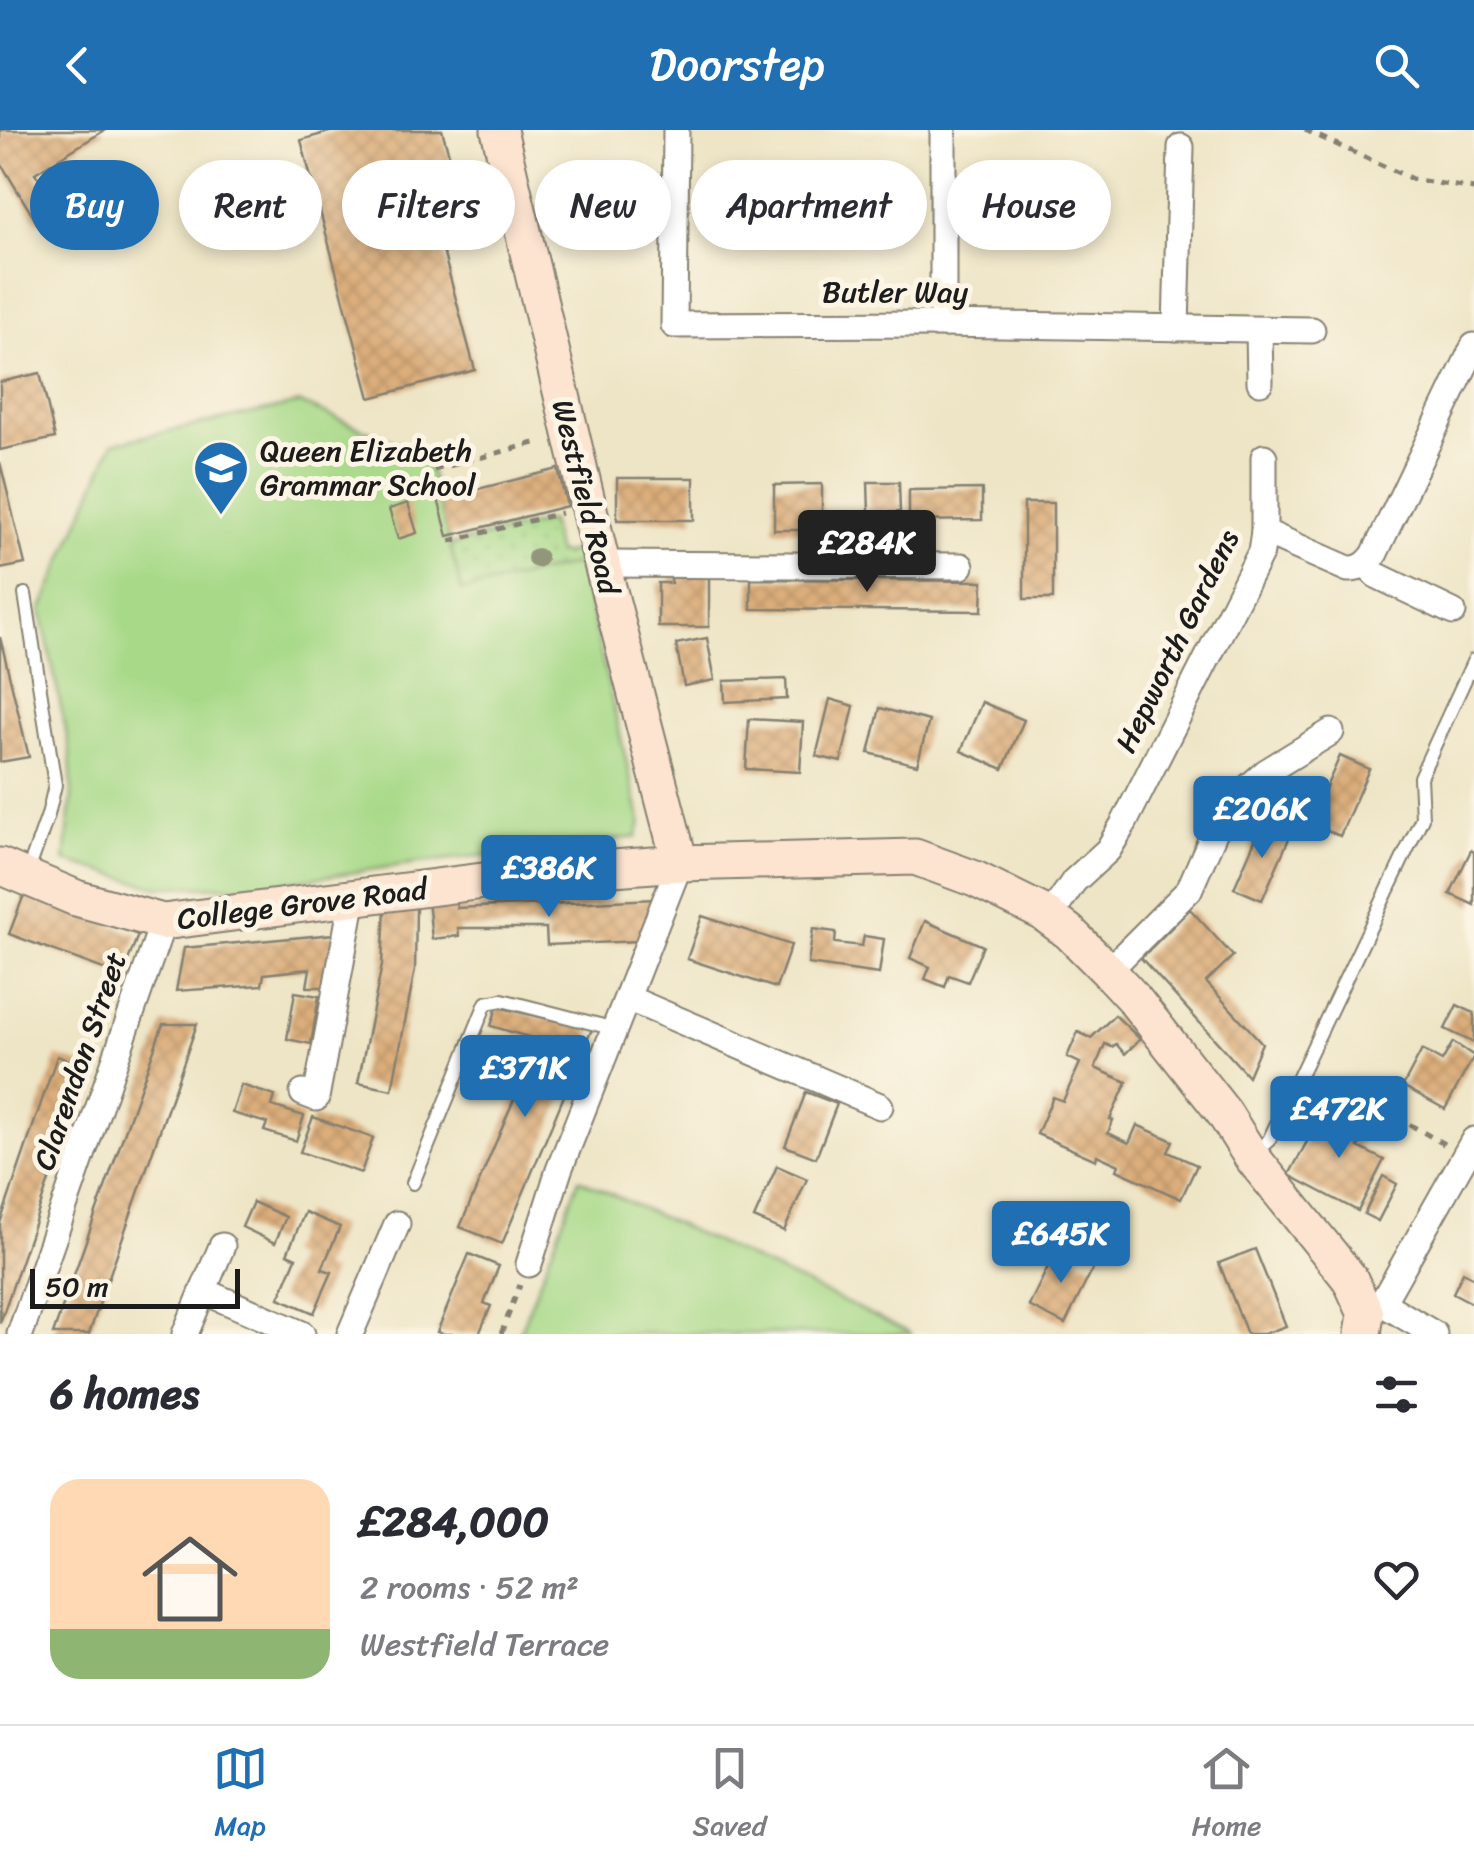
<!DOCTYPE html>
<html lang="en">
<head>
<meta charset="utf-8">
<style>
  :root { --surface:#fff; --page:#f7f7f7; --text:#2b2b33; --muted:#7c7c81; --line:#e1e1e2; --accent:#1f6fb2 }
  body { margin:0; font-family:Sriracha,sans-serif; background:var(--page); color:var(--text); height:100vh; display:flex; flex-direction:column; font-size:38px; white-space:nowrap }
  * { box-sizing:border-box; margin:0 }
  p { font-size:32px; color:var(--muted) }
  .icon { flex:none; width:55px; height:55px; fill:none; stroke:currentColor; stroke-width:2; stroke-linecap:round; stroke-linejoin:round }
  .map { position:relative; height:1204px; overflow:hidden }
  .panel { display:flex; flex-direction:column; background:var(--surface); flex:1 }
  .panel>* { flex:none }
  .banner { position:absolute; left:30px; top:30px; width:1415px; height:90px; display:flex; gap:20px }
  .scale { position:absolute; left:30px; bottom:25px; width:210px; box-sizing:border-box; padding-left:10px; border:5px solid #1c1c1c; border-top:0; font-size:28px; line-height:35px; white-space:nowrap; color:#1c1c1c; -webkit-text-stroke:8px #fcf5e5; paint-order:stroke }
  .price { position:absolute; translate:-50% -85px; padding:0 22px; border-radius:10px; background:var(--accent); color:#fff; font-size:32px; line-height:65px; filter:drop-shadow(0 2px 5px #0008) }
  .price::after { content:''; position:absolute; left:50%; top:60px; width:30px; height:22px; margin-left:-15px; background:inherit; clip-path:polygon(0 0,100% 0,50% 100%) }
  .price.current { background:#222; color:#fff }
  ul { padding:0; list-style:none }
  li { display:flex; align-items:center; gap:30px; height:250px; padding:0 50px }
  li+li { border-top:2px solid var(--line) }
  li span { display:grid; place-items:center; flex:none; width:280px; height:200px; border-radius:30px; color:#555 }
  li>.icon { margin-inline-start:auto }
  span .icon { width:120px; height:120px; fill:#fffc; stroke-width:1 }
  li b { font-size:42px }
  h2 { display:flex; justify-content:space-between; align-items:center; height:120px; padding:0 50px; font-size:42px }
  .pill { padding:0 35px; border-radius:45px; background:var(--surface); box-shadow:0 5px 15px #0003; font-size:35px; line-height:90px }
  .pill.current { background:var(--accent); color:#fff }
  header { display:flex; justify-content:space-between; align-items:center; height:130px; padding:0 50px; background:var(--accent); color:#fff; font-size:45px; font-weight:600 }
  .dock { display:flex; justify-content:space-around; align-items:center; height:140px; border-top:2px solid var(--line); background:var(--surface); font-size:28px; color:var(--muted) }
  .dock a { display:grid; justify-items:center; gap:5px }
  .dock .current { color:var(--accent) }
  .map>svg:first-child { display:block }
  .park { fill:#a7d988; stroke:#627a52; stroke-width:2.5 }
  .garden { fill:url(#garden-dots); stroke:#627a52; stroke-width:2.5 }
  .building { fill:url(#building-cross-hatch) }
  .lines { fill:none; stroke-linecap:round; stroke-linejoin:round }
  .lane-casing { stroke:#858071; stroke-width:16 }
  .street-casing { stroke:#858071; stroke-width:29 }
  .secondary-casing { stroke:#858071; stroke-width:39 }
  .path { stroke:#858071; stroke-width:5; stroke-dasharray:8 8; stroke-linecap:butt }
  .lane { stroke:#fff; stroke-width:12 }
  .street { stroke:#fff; stroke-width:25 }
  .secondary { stroke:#fde4d1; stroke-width:35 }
  .tree { fill:#92967a }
  .labels { text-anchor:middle; stroke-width:10; stroke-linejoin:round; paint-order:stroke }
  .street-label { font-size:30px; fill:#1c1c1c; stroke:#fcf5e5 }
  .poi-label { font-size:30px; fill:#1c1c1c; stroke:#fcf5e5; text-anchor:start }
</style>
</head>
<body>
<header><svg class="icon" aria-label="back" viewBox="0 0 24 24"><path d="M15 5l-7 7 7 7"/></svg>Doorstep<svg class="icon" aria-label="search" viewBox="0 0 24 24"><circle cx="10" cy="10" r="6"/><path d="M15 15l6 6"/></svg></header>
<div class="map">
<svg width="1474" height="1204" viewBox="0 0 1474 1204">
  <defs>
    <pattern id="garden-dots" width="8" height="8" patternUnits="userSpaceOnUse" patternTransform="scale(2.5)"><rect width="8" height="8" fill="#a7d988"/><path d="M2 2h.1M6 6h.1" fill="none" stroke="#8fba75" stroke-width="1.8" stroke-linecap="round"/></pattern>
    <pattern id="building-cross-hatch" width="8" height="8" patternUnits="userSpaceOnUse" patternTransform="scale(2.5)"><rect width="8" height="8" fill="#dcae7b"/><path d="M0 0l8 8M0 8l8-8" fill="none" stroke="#bc956a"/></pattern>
  </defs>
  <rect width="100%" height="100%" fill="#fcf5e5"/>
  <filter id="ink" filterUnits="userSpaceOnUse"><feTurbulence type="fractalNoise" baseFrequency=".01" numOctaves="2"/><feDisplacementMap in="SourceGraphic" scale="20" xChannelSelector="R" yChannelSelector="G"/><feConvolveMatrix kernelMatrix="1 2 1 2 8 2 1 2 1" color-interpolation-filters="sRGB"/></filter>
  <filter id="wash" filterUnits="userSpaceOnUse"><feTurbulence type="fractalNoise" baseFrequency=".0048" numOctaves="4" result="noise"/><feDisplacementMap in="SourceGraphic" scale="40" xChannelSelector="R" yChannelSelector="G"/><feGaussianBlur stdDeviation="2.25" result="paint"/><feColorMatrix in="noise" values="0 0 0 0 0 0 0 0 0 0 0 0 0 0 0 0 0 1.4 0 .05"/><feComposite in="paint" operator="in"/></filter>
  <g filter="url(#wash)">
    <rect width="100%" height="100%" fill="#eee5c6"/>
    <g class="park">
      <path d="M300,273L426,325L462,460L579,433L641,692L637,707L410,734L260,756L157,757L65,731L72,664L70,621L41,481L113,313Z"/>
      <path d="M579,1049L907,1201L911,1204H519Z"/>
    </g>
    <path class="garden" d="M550,391L557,424L576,421L579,433L462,461L450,415Z"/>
    <g id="blocks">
      <g class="building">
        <path d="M0,0H105L35,43L58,80L37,93L0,32Z"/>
        <path d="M336,0H442L467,87L436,95L475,240L370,268L301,10Z"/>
        <path d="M40,243L55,308L0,320V252Z"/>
        <path d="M0,332L25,434L0,439Z"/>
        <path d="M558,339L567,376L448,406L438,369Z"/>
        <rect x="617" y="348" width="77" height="42"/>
        <path d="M868,352H899L900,382L869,383Z"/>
        <path d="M822,354V400H774V355Z"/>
        <path d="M982,359V390L909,391V360Z"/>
        <path d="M408,373L417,403L398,409L389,379Z"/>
        <rect x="1024" y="373" width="29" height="96"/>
        <path d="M671,443H709V497H658V453H671Z"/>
        <path d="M751,449L983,451L982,481L751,479Z"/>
        <path d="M0,507L29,627L0,632Z"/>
        <path d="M707,508L715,550L684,556L676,514Z"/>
        <path d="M786,549L787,569L725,572L724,551Z"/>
        <path d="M830,569L854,576L841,632L816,626Z"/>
        <path d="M982,572L1024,590L1003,639L961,621Z"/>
        <path d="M880,578L929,591L917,635L869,623Z"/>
        <path d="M749,589L803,592L800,642L746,639Z"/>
        <path d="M1340,626L1369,639L1340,706L1310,693Z"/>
        <path d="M1263,692L1291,704L1262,770L1234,758Z"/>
        <path d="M1471,720L1474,722V775L1450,764Z"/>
        <path d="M25,762L138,805L122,846L9,804Z"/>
        <path d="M455,768L457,778L656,769L639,811L547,815L546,798H458L459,806L432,809L428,770Z"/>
        <path d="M385,778H416L415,839L392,960L358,953L382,835Z"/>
        <path d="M1190,779L1233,826L1206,852L1262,913L1248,946L1141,828Z"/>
        <path d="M702,786L791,815L776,858L687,829Z"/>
        <path d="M925,791L983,816L968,852L949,845L945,857L925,849L930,837L910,828Z"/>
        <path d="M813,799L836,802L835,813L862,816L864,806L884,809L879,844L808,834Z"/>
        <path d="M335,804L328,857H307L310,839L264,844L262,855L176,861L184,818Z"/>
        <path d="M295,862L319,866L311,914L287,909Z"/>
        <path d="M1457,875L1474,883V913L1445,899Z"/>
        <path d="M497,877L592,899L502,1114L460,1097L539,910L491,896Z"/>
        <path d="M1115,885L1140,909L1125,924L1116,914L1112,917L1105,914L1095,938L1127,952L1110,989L1113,990L1108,1003L1129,1013L1137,995L1173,1011L1168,1022L1197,1035L1181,1069L1117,1040L1119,1035L1097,1025L1096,1030L1037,1004L1053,967L1063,971L1080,933L1067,927L1078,902L1091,908Z"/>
        <path d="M163,894H197L89,1204H53Z"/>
        <path d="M1453,912L1474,926L1445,979L1403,956L1422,920L1442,931Z"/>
        <path d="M57,926L88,937L0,1193V1093Z"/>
        <path d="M241,955L275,966L272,976L304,986L296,1011L264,1001L267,993L232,983Z"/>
        <path d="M806,962L837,974L816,1028L785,1016Z"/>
        <path d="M1350,977L1368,986L1360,1001L1365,1004L1358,1017L1384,1030L1358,1081L1289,1045L1317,993L1326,998L1333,985L1343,990Z"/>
        <path d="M313,987L373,1008L361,1043L300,1022Z"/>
        <path d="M777,1036L807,1049L784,1101L754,1088Z"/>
        <path d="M1383,1046L1397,1054L1378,1091L1364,1084Z"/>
        <path d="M253,1072L286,1087L275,1113L242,1097Z"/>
        <path d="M305,1082L340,1097L322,1139L332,1142L314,1183L279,1168L296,1128L287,1124Z"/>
        <path d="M1057,1118L1094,1136L1065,1194L1029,1176Z"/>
        <path d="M1255,1119L1286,1196L1264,1204H1247L1219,1133Z"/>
        <path d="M469,1124L499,1136L484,1173L491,1176L479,1204H443L437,1202Z"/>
        <path d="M1463,1142L1474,1148V1174L1453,1163Z"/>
      </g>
    </g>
  </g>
  <g filter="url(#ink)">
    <use href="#blocks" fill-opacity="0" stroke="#858071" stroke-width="2.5"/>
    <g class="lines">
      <g class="lane-casing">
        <g id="lane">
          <path d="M25,464L55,655L48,685L27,744"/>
          <path d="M1253,1024L1269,1010L1422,688L1420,647L1474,530"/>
          <path d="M413,1053L486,873L502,870L615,899"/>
        </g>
      </g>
      <g class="street-casing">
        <g id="street">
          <path d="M676,0L674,195L943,194L1312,200"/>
          <path d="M943,194V0"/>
          <path d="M1176,198L1181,17"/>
          <path d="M1259,200L1260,252"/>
          <path d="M1264,402L1348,439C1361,439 1366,435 1374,425L1474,216"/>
          <path d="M602,434L961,436"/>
          <path d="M1366,435L1376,445L1453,482"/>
          <path d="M1049,788L1074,751L1108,720L1124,693L1261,422L1264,402V327"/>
          <path d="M1108,841L1189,760L1225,678L1266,642L1331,602"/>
          <path d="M627,868L880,976"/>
          <path d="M303,963L316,968L353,767"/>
          <path d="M529,1134L559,1040L680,733"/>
          <path d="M203,1161L302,1204"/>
          <path d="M1382,1173L1434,1204"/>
          <path d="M1366,1184L1382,1173L1474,1010"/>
          <path d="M20,1204L163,792"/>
          <path d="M185,1204L222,1116"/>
          <path d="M350,1204L397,1094"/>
        </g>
      </g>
      <g class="secondary-casing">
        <g id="secondary">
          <path d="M499,0L602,434L680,733"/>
          <path d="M0,736L76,768L163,792L546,743L680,733L915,727L975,749L1042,782L1069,802L1108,841L1133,868L1224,983L1251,1026L1350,1149L1366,1184L1363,1204"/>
        </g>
      </g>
      <g class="path">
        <path d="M1305,0L1412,49L1474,59"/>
        <path d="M434,340L542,311"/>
        <path d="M450,411L561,383"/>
        <path d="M1340,955L1444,1014"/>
        <path d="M501,1204L520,1155"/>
      </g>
      <use href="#lane" class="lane"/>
      <use href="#street" class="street"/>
      <use href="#secondary" class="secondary"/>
    </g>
    <circle class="tree" cx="537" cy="428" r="10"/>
  </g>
  <defs>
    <g id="school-pin" transform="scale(2.875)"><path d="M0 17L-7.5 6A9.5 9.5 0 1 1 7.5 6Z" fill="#1f6fb2" stroke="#fcf5e5"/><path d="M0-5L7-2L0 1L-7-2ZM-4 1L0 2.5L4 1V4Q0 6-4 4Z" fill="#fff"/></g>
  </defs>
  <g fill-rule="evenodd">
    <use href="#school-pin" x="221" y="338"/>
  </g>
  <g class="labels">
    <g class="street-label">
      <text x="895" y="172">Butler Way</text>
      <text transform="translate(586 367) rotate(76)" y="10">Westfield Road</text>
      <text transform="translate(1177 511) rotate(-64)" y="10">Hepworth Gardens</text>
      <text transform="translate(302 774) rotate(-7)" y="10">College Grove Road</text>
      <text transform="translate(80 931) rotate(-71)" y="10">Clarendon Street</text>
    </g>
    <g class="poi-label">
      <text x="260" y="331">Queen Elizabeth<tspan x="260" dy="34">Grammar School</tspan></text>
    </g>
  </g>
</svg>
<div class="scale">50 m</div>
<b class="price current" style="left:867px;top:465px">£284K</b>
<b class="price" style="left:1262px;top:731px">£206K</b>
<b class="price" style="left:549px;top:790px">£386K</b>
<b class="price" style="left:525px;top:990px">£371K</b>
<b class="price" style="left:1339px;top:1031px">£472K</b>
<b class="price" style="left:1061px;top:1156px">£645K</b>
<div class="banner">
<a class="pill current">Buy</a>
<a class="pill">Rent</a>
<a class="pill">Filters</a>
<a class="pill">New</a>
<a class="pill">Apartment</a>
<a class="pill">House</a>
</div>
</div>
<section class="panel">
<h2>6 homes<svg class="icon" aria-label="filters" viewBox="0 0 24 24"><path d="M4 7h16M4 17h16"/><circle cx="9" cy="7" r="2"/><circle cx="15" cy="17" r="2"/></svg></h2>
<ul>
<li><span style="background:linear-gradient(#ffd9b3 75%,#8fb573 0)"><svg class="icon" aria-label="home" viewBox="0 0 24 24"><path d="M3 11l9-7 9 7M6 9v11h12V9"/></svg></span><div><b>£284,000</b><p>2 rooms · 52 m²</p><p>Westfield Terrace</p></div><svg class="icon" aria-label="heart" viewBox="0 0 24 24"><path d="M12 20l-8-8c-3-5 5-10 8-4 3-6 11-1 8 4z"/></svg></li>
</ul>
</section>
<nav class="dock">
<a class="current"><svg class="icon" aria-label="map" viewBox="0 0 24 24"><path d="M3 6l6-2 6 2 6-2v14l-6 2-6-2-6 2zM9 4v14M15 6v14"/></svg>Map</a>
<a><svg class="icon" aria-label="saved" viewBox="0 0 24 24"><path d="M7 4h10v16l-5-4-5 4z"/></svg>Saved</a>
<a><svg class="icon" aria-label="home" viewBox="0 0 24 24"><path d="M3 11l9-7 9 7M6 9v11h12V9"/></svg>Home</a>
</nav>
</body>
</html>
